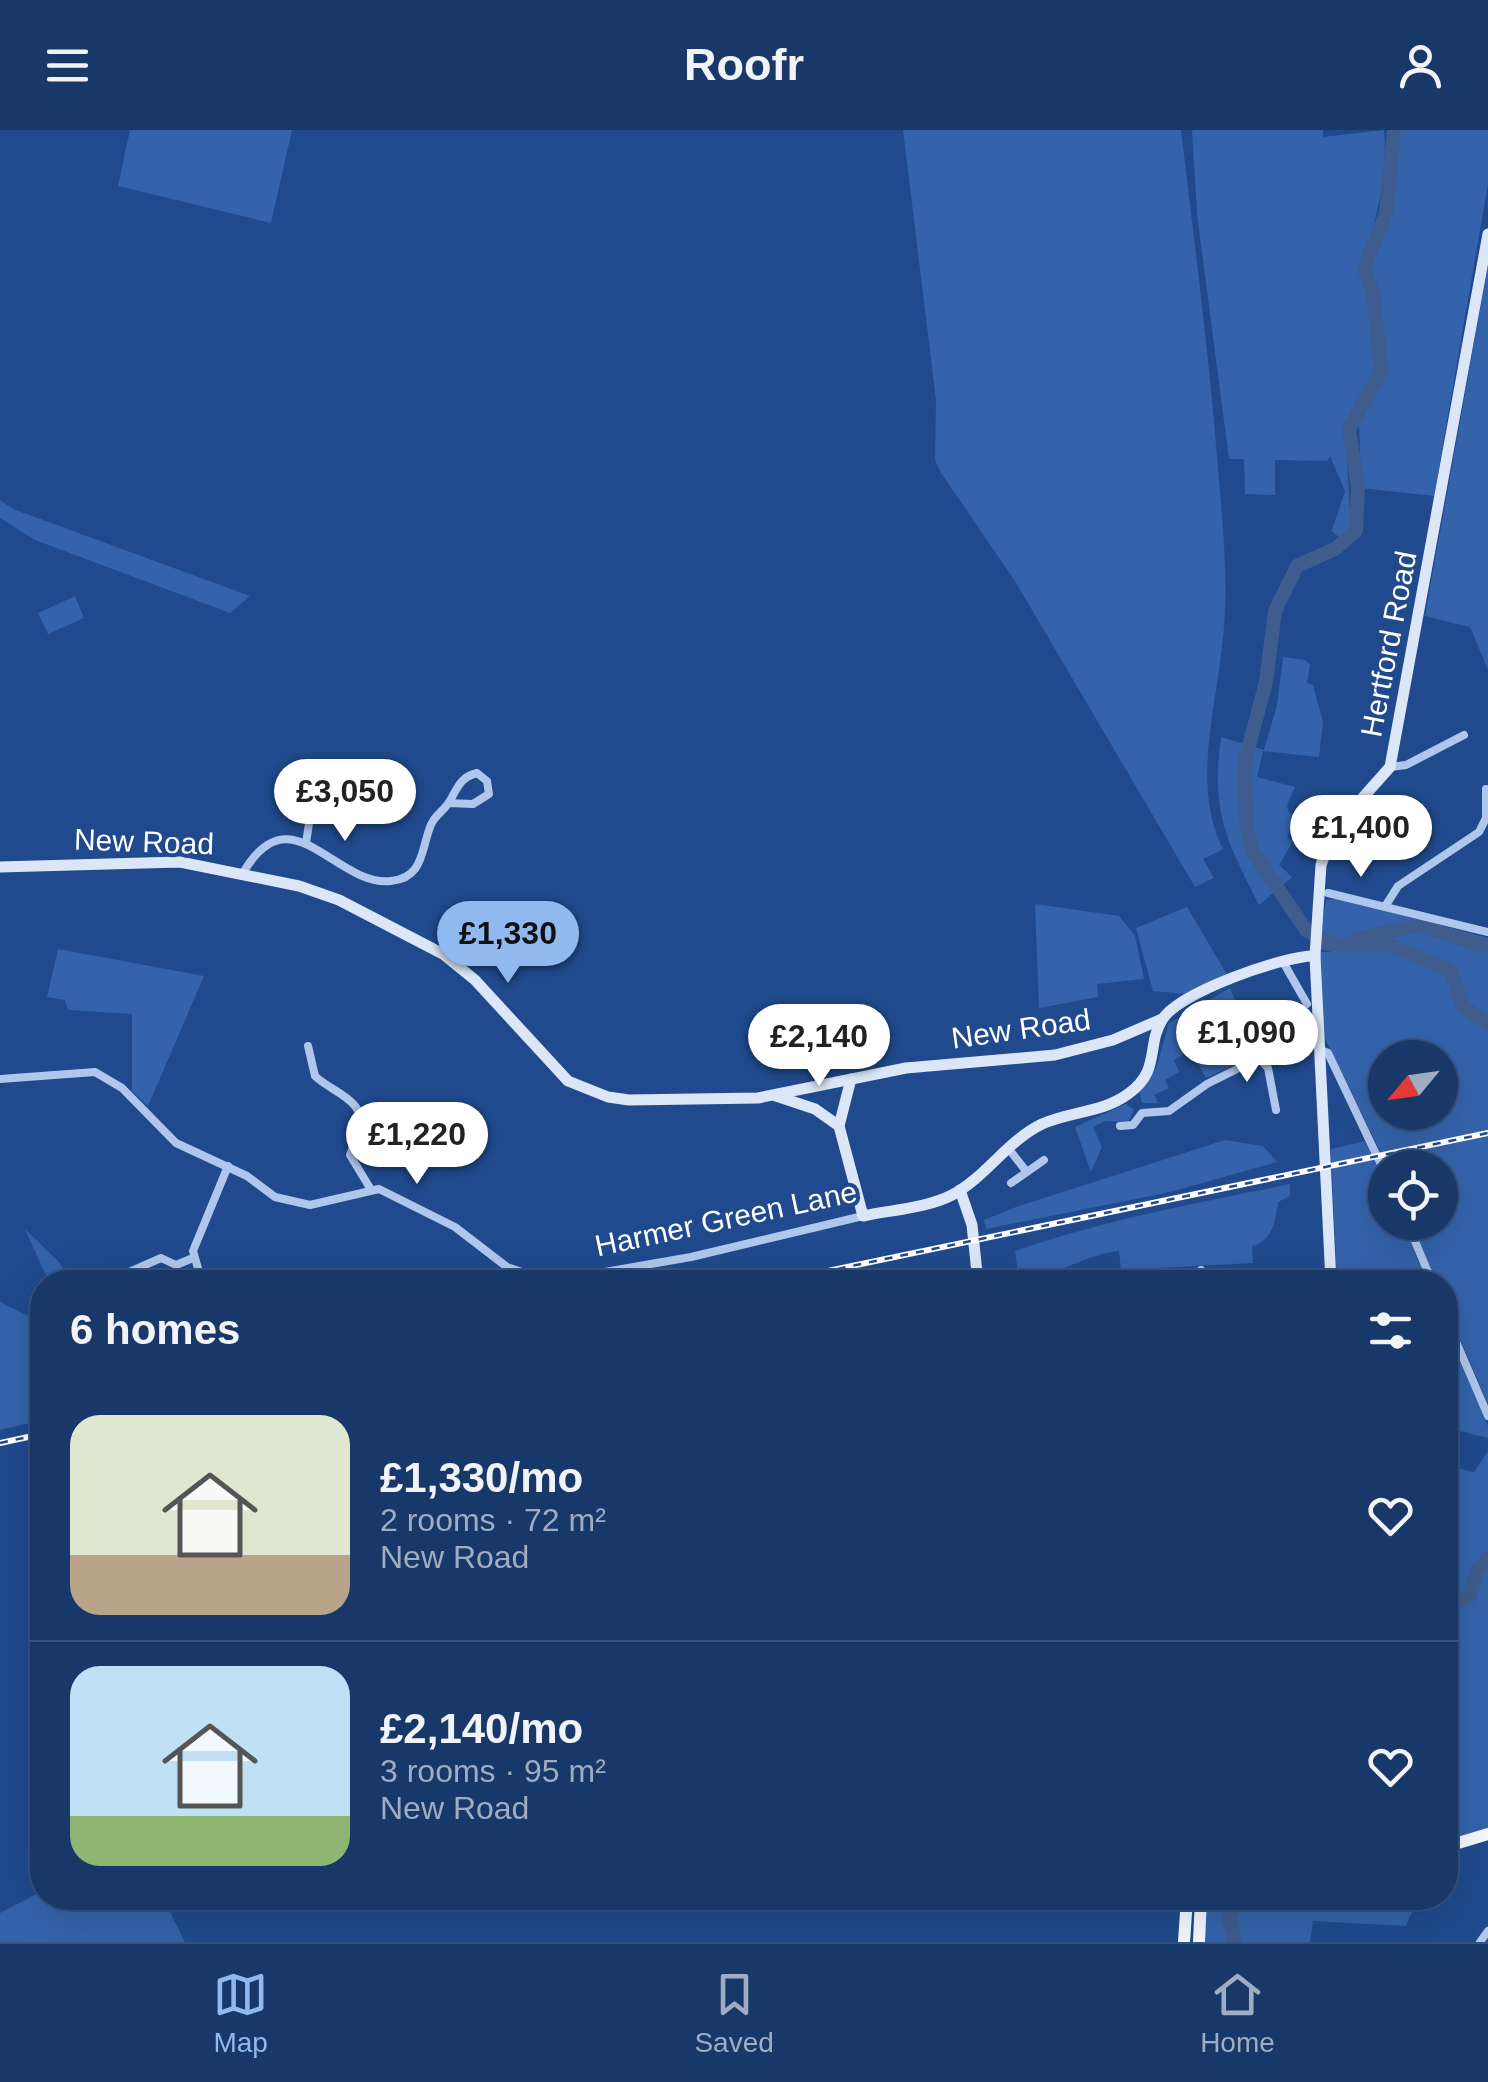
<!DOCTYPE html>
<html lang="en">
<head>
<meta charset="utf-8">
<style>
  :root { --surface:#18386a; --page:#254372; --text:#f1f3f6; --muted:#9facc1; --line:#36527e; --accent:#90b9f0 }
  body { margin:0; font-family:Helvetica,sans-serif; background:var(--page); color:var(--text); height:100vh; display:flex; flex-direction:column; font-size:38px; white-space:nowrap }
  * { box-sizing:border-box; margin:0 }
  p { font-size:32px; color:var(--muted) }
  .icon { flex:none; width:55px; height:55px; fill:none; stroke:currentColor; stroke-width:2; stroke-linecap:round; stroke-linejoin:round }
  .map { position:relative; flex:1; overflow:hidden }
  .sheet { position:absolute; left:30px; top:1140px; width:1428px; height:640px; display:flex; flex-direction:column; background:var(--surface); border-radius:40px; box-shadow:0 10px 40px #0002,0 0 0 2px var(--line) }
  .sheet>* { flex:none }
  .needle { width:65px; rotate:241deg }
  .fabs { position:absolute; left:1368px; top:910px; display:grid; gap:20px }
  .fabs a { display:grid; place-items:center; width:90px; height:90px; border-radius:50%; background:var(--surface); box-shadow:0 10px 40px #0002,0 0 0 2px var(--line); font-size:50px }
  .price { position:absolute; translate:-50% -85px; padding:0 22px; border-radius:35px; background:#fff; color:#222; font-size:32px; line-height:65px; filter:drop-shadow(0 2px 5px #0008) }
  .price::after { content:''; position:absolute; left:50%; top:60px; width:30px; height:22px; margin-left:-15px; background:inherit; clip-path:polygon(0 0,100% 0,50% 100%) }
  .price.on { background:var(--accent); color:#111 }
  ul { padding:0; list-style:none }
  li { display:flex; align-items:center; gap:30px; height:250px; padding:0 40px }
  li+li { border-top:2px solid var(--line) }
  li span { display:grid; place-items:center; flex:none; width:280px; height:200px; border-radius:30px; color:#555 }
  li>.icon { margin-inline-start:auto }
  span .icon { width:120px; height:120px; fill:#fffc; stroke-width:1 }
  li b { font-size:42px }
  h2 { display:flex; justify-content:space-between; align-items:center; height:120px; padding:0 40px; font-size:42px }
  header { display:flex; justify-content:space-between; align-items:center; height:130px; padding:0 40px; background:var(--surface); font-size:45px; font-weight:600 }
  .menu { display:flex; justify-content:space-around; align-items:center; height:140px; border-top:2px solid var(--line); background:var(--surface); font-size:28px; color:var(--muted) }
  .menu a { display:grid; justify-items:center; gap:5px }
  .menu .on { color:var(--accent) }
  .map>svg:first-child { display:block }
  .green { fill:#3463ab; fill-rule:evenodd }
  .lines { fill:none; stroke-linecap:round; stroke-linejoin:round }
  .river { stroke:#3e5c8d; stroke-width:14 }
  .street { stroke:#afc7ec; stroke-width:8 }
  .secondary { stroke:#dbe6f9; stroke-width:11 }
  .primary { stroke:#f4f8ff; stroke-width:12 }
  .rail-casing { stroke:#fff; stroke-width:6 }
  .rail { stroke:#204a8d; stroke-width:2.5; stroke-dasharray:8; stroke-linecap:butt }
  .labels { text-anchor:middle; stroke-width:8; stroke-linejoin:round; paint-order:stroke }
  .street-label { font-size:30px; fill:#fff; stroke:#204a8d }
</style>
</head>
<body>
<header><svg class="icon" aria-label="menu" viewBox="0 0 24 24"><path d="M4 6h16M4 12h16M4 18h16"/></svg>Roofr<svg class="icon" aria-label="person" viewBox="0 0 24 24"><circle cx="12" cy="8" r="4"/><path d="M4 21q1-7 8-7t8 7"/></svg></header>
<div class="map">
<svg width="1488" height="1812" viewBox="0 0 1488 1812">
  <rect width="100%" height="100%" fill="#204a8d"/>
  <g class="green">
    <path d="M130,0H292L271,93L118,56Z"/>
    <path d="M903,0H1181C1194,109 1208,217 1217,326C1222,390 1230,453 1222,517C1215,582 1192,658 1223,719L1203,729L1214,748L1195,757L1015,451L941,343L935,330L936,270Z"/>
    <path d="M1192,0H1323V7L1384,0C1388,50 1376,93 1359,140L1372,163L1379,240L1345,298L1351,399L1340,408L1332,401L1345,361L1330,326L1327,331L1275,330V365L1245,364L1244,329H1229L1197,84Z"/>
    <path d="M1394,0H1488V54L1434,366L1361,358L1359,289L1385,242L1376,160L1364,138L1386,83Z"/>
    <path d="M1488,136V540L1470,497L1425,486Z"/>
    <path d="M0,370L13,379L250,466L230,483L35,410L0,388Z"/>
    <path d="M75,466L84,488L48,504L38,483Z"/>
    <path d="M1283,527L1305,530L1310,535L1307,553L1313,555L1323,592L1319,627L1263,621L1257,647L1295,657L1287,675L1289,682L1303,690L1296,703L1291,701L1287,707L1293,711L1279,735L1292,747L1259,775C1226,709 1211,683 1221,607L1264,620L1277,575Z"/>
    <path d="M1339,768L1488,808V1274L1445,1174V1152H1436L1411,1093L1440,1092V1038L1388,1037L1323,904L1319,822H1333L1319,819L1326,770ZM1385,928H1440V982H1385Z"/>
    <path d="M1035,774L1119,786L1135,806L1144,849L1097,854L1098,867L1039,878Z"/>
    <path d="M1187,777L1229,848L1186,864L1153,861L1136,798Z"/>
    <path d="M58,819L204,846L148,976L132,961V884L68,880L65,870L47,867Z"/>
    <path d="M1230,858L1258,924L1206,948L1191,921L1174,930L1179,942L1165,950L1169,958L1154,965L1158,973H1142L1140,961L1157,936L1169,893Z"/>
    <path d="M1126,974L1134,980L1128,992L1105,991L1093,997L1102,1017L1091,1042L1075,997Z"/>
    <path d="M1225,1010L1263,1016L1277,1032L1170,1062L986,1099L984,1090L1016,1077Z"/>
    <path d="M1365,1011L1385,1052V1092L1403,1093L1427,1152H1337L1331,1019Z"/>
    <path d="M1290,1054V1066L1278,1072C1275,1092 1273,1110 1252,1116L1253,1133L1121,1140L1119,1121C1079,1125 1049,1153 1008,1152L1019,1150L1015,1121C1103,1090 1198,1073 1290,1054Z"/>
    <path d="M25,1099L59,1132L72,1152H49Z"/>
    <path d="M0,1172L42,1193V1290L0,1300Z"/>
    <path d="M1445,1197L1488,1296V1308L1460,1301L1446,1328L1457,1338L1474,1342L1488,1321V1698L1445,1712Z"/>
    <path d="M42,1761V1768H163L185,1812H0V1783Z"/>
    <path d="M1205,1768H1230L1227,1801L1233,1812H1203Z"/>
    <path d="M1243,1768H1418L1406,1796L1313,1791L1310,1812H1237L1230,1784Z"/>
  </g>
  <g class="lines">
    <g class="river">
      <path d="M1394,0L1386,83L1364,138L1373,163L1381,241L1349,299L1358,359L1356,401L1335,419L1297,436L1275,481L1266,552L1244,634L1247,701L1253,722L1307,801L1333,814L1390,815L1450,840L1464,878L1488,893"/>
      <path d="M1354,810L1419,795L1483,816"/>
      <path d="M1445,1478L1470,1465L1477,1441L1488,1428"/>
      <path d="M1235,1812L1229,1788L1238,1768"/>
    </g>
    <g class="street">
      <path d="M1390,637L1406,635L1464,605"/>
      <path d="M306,713L314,661"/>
      <path d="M243,743C291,660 335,757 391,751C422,748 421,723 429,700C432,688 440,684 447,675C457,662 457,648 477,643L487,651L489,664L473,674L449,673"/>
      <path d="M1328,763L1488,802"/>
      <path d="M1386,775L1398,756L1479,702L1486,688V659"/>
      <path d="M1282,830L1307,874"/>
      <path d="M308,916L315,946C331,962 368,970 360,1001C358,1010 353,1016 350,1025L370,1058"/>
      <path d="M1321,920L1328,923L1385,1043"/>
      <path d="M0,949L95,942L122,958L176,1013L247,1046L275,1067L310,1075L379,1059L455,1097L507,1137L528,1144L576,1147L691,1127L863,1086"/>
      <path d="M1120,996L1133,995L1142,983L1169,981L1207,954L1259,928L1268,938L1276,980"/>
      <path d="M1008,1018L1026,1041"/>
      <path d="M1011,1053L1044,1030"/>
      <path d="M1407,1092L1432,1152"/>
      <path d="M118,1147L161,1128L176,1135L193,1128"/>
      <path d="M202,1152L193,1121L228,1036"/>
      <path d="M1076,1152V1144"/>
      <path d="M1201,1152V1140"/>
      <path d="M1445,1186L1488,1286"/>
      <path d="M1480,1812L1488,1801"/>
    </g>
    <g class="secondary">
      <path d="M0,737L180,732L299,756L339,770L443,824L475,850L568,951L608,967L629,970L758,968L906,938L1055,925L1113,910L1162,889"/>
      <path d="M851,949L839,996L863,1086C891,1080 927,1078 952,1065C986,1047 1007,1011 1042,994C1071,981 1102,983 1128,964C1161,941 1146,916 1162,890C1177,863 1285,825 1315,826"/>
      <path d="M776,966L815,979L839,996"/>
      <path d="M960,1060L972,1095L978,1152"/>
      <path d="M1331,1152L1315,826L1321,735L1334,700L1390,637L1488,104"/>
    </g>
    <g class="primary">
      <path d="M1445,1717L1488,1704"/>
      <path d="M1184,1812L1187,1768"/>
      <path d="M1199,1812L1201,1768"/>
    </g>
    <g class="rail-casing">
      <g id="rail">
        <path d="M775,1152L1488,1003"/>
        <path d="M0,1313L42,1304"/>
      </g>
    </g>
    <use href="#rail" class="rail"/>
  </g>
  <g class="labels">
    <g class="street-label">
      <text transform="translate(1389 514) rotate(-79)" y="10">Hertford Road</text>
      <text transform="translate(144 712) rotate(2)" y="10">New Road</text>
      <text transform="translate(1021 899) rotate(-8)" y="10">New Road</text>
      <text transform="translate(726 1089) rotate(-12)" y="10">Harmer Green Lane</text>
    </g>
  </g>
</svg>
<div class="fabs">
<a><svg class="needle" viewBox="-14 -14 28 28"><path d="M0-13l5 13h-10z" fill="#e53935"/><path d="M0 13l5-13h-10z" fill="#9facc1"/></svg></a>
<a><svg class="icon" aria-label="locate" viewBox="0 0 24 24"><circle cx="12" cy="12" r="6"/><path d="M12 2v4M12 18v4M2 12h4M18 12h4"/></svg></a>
</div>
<b class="price" style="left:345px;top:714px">£3,050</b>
<b class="price" style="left:1361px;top:750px">£1,400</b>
<b class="price on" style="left:508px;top:856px">£1,330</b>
<b class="price" style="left:1247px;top:955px">£1,090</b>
<b class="price" style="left:819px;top:959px">£2,140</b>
<b class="price" style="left:417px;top:1057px">£1,220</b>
<section class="sheet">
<h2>6 homes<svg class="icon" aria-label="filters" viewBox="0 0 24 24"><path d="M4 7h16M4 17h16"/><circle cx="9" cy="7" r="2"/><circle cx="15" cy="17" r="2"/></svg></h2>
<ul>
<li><span style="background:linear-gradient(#dfe7d0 70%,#b9a48a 0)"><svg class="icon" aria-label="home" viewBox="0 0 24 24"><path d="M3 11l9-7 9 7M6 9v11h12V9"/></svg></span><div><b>£1,330/mo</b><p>2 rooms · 72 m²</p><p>New Road</p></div><svg class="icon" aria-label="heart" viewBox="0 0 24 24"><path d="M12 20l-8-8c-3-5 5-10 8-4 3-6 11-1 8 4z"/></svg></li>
<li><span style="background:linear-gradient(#bfe0f5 75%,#8fb573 0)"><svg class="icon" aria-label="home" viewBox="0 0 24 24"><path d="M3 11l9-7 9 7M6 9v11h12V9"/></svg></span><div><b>£2,140/mo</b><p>3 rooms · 95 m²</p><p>New Road</p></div><svg class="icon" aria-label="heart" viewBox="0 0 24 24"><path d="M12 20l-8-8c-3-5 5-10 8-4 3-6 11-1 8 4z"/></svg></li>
</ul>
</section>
</div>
<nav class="menu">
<a class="on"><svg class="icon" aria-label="map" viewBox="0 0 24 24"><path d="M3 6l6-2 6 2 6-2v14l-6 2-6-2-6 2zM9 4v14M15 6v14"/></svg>Map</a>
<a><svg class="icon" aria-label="saved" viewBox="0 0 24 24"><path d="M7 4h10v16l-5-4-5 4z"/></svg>Saved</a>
<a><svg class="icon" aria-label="home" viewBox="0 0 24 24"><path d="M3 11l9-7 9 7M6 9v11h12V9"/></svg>Home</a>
</nav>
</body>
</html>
